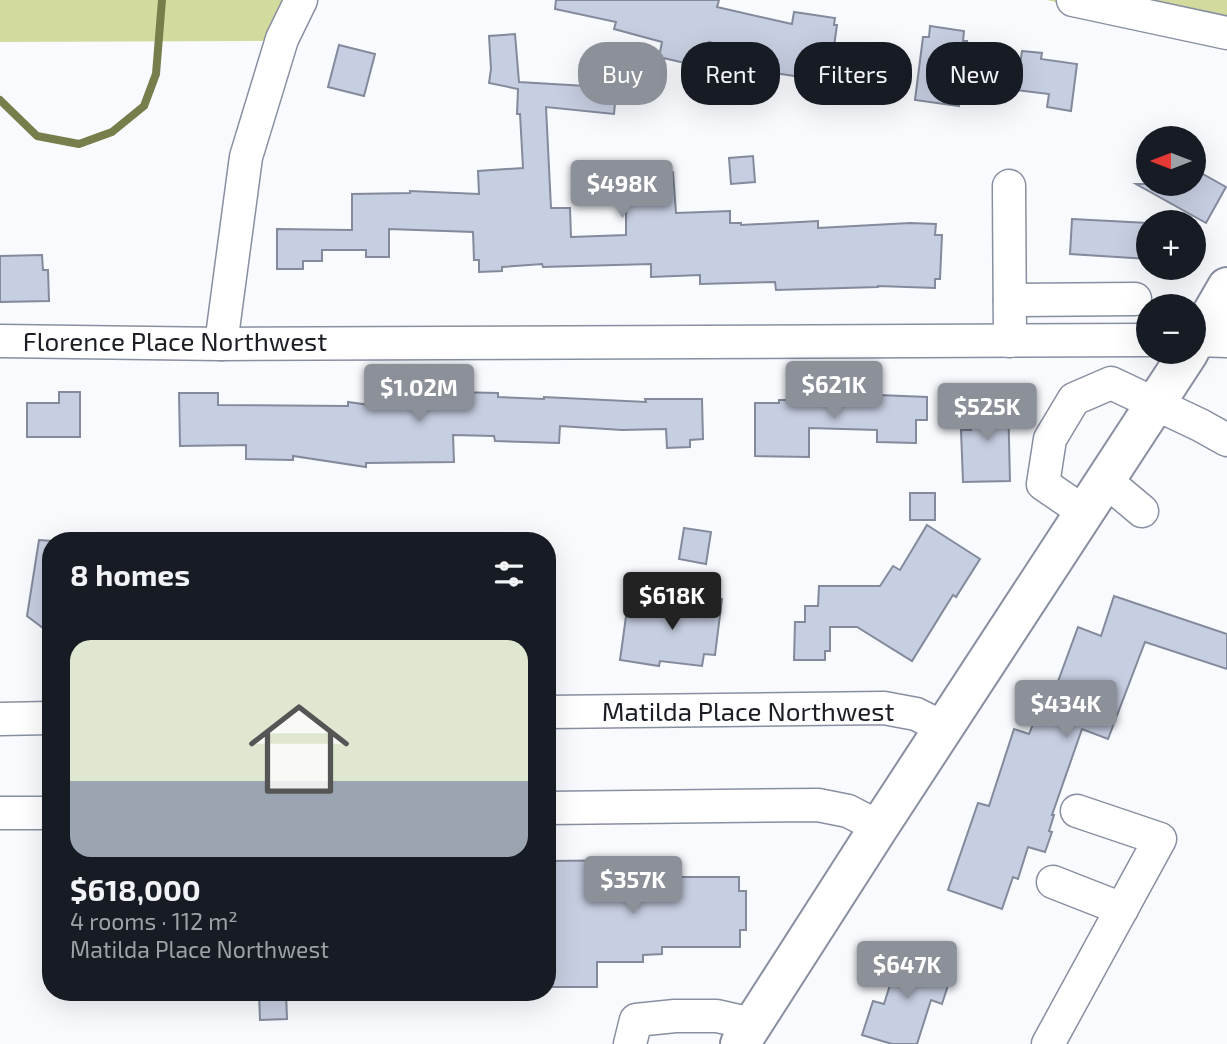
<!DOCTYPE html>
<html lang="en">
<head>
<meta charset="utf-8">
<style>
  :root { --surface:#171b24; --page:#20242c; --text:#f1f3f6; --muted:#9ea1a6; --line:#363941; --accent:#8c9099 }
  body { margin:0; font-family:"Exo 2",sans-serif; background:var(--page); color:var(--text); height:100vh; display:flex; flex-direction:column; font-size:26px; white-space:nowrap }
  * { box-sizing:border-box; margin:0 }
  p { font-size:23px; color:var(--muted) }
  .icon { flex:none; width:38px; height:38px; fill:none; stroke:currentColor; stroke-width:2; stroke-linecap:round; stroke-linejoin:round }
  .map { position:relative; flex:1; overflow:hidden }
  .drawer { position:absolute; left:42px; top:532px; width:514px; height:469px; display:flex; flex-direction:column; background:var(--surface); border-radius:28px; box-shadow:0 7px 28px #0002 }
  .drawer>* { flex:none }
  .banner { position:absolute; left:578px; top:42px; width:544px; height:63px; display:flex; gap:14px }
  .needle { width:46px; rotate:270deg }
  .controls { position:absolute; left:1136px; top:126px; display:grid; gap:14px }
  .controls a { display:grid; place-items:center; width:70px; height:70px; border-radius:50%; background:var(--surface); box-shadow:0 7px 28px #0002; font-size:35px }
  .price { position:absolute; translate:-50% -60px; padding:0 16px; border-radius:7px; background:var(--accent); color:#fff; font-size:23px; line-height:46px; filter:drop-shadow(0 2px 4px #0008) }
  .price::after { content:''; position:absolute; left:50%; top:42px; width:21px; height:16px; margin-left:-10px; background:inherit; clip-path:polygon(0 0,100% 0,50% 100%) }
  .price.on { background:#222; color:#fff }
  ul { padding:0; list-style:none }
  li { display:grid; align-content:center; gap:14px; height:371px; padding:0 28px }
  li+li { border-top:2px solid var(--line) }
  li span { display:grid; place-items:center; height:217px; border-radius:21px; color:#555 }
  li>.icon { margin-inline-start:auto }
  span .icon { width:126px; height:126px; fill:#fffc; stroke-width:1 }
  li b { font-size:30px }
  h2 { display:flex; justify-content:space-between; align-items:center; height:84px; padding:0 28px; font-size:30px }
  .pill { padding:0 24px; border-radius:28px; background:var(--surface); box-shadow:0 7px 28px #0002; font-size:24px; line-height:63px }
  .pill.on { background:var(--accent); color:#fff }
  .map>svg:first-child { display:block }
  .green { fill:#d2da9e }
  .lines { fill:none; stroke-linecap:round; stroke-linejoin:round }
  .stream { stroke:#777e4c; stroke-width:8 }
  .building { fill:#c6cee1; stroke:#828a9b; stroke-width:2 }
  .minor-casing { stroke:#878fa1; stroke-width:35 }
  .major-casing { stroke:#878fa1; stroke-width:42 }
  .minor { stroke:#fff; stroke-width:32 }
  .major { stroke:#fff; stroke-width:38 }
  .labels { text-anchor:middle; stroke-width:5; stroke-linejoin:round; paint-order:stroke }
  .street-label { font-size:26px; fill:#1b1e25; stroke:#fff }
</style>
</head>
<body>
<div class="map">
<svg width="1227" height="1044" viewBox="0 0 1227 1044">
  <rect width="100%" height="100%" fill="#f8fafe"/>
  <g class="green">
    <path d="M0,0H287L263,41L0,42Z"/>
    <path d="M1047,0H1227V44Z"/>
  </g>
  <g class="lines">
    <path class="stream" d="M0,100L37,136L79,144L112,132L144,106L156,74L162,0"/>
  </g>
  <g class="building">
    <path d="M556,0H719L717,7L792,24L794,12L835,18L834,25H837L829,81L754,70L758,54L709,42L702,67L659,57L662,42L614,29L616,22L555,9Z"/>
    <path d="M930,26L964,31L963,41H967L959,106L915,100L923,37H929Z"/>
    <path d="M515,34L519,82L586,86L587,79L617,82L614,114L546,107L551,208H570L571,237L626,235V198H647L646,174L673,172L676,213L730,211V223H741V225L818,221V228L910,223L936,224L935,235H942L940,279H935V288L878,286V287L776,290L775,282L700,284V275L651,277V264L543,267L542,264L502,267V271L479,272V260H474L473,232L389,229V257H366V250H322V261H303V269H277V229L352,230V194L410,193V191L479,194L478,171L523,168L520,114H517L518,89L489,83L491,69L489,36Z"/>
    <path d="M339,45L375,54L364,96L328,87Z"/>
    <path d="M1022,51L1042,53L1041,59L1077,64L1071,111L1047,107L1049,94L1016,90Z"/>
    <path d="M753,156L755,182L731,184L729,158Z"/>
    <path d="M1194,169L1226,187L1206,223L1136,184H1194Z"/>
    <path d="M1072,219L1148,223V259L1070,254Z"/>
    <path d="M42,255L43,270H48L49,301L0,302V256Z"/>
    <path d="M453,386V392L498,393V397L544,399V397L646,402L645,399H702L703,439L690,440V447L667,448L666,429L622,430L560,426L559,443L495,441L494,436L453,435L454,462L366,463V467L293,456V460L246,459V445L180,446L179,393H218V405L348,406V402L391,408V397H397V387Z"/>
    <path d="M59,392H80V437H27V403H59Z"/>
    <path d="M878,395L927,397V420H916V443L877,442V430L809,428V457L755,456V403H779V400H820V397L878,399Z"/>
    <path d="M1008,399L1010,481L963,482L961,430H971L970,401Z"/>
    <rect x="910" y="493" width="25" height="27"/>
    <path d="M927,525L980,559L956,597L953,595L912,661L857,627H830V651H825V660H794L795,622H805V606H818L819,586H880L893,566L900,570Z"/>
    <path d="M684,528L711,532L706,564L679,559Z"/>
    <path d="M39,540L51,541V634L27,616Z"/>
    <path d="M685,594L722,599L715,655L704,654L702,666L660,661L659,666L620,660L628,602L683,610Z"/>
    <path d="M1114,596L1227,634V669L1145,642L1108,739L1082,729L1052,815H1054L1049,831L1052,832L1045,852L1028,847L1018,879L1013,877L1002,909L948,890L978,803L989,806L1014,729L1029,734L1050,682L1057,684L1078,627L1101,636Z"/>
    <path d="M642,860V866H660L661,877H739V891H746V930H740V947H662V954L643,955V962H597V987H548V861Z"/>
    <path d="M900,953L953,970L942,1004L931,1000L917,1044H892L862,1035L873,1001L884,1004Z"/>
    <path d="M259,992H286L287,1019L260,1020Z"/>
  </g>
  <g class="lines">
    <g class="minor-casing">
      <g id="minor">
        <path d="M1073,0L1227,33"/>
        <path d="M1009,186L1010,341"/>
        <path d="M1010,300L1135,299"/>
        <path d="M1194,340L1227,341"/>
        <path d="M0,341L221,344L1148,340"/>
        <path d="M221,344L246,157L282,39L301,0"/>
        <path d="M1105,480L1142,511"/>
        <path d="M1084,512L1043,484L1050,439L1074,399L1111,383L1200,425L1227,440"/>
        <path d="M548,712L884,708L916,714L944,728"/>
        <path d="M0,719L51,718"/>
        <path d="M548,808L818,805L848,811L879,827"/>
        <path d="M0,813H51"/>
        <path d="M1053,882L1122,909"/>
        <path d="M630,1044L636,1020L675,1016H717L752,1024"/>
        <path d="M1048,1044L1160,839L1077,811"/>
      </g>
    </g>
    <g class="major-casing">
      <g id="major">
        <path d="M1194,344L1227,287"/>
        <path d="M740,1044L879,827L1189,352"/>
      </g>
    </g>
    <use href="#minor" class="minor"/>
    <use href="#major" class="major"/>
  </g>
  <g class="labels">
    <g class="street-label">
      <text x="175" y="351">Florence Place Northwest</text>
      <text x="748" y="721">Matilda Place Northwest</text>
    </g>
  </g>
</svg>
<div class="controls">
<a><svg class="needle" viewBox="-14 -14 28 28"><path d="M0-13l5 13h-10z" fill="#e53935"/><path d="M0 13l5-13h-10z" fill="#9ea1a6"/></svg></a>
<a>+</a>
<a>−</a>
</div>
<b class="price" style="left:622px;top:220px">$498K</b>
<b class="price" style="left:834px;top:421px">$621K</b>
<b class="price" style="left:419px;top:424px">$1.02M</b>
<b class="price" style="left:987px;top:443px">$525K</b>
<b class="price on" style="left:672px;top:632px">$618K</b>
<b class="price" style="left:1066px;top:740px">$434K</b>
<b class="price" style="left:633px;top:916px">$357K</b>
<b class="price" style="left:907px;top:1001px">$647K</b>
<div class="banner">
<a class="pill on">Buy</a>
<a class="pill">Rent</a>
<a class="pill">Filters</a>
<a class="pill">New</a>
</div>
<section class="drawer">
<h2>8 homes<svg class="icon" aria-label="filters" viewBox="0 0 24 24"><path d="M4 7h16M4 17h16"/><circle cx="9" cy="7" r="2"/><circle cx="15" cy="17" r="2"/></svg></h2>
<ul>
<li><span style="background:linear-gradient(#dfe7d0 65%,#9aa5b1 0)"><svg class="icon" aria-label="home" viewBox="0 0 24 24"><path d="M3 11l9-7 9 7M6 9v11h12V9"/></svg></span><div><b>$618,000</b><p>4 rooms · 112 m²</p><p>Matilda Place Northwest</p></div></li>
</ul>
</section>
</div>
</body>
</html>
